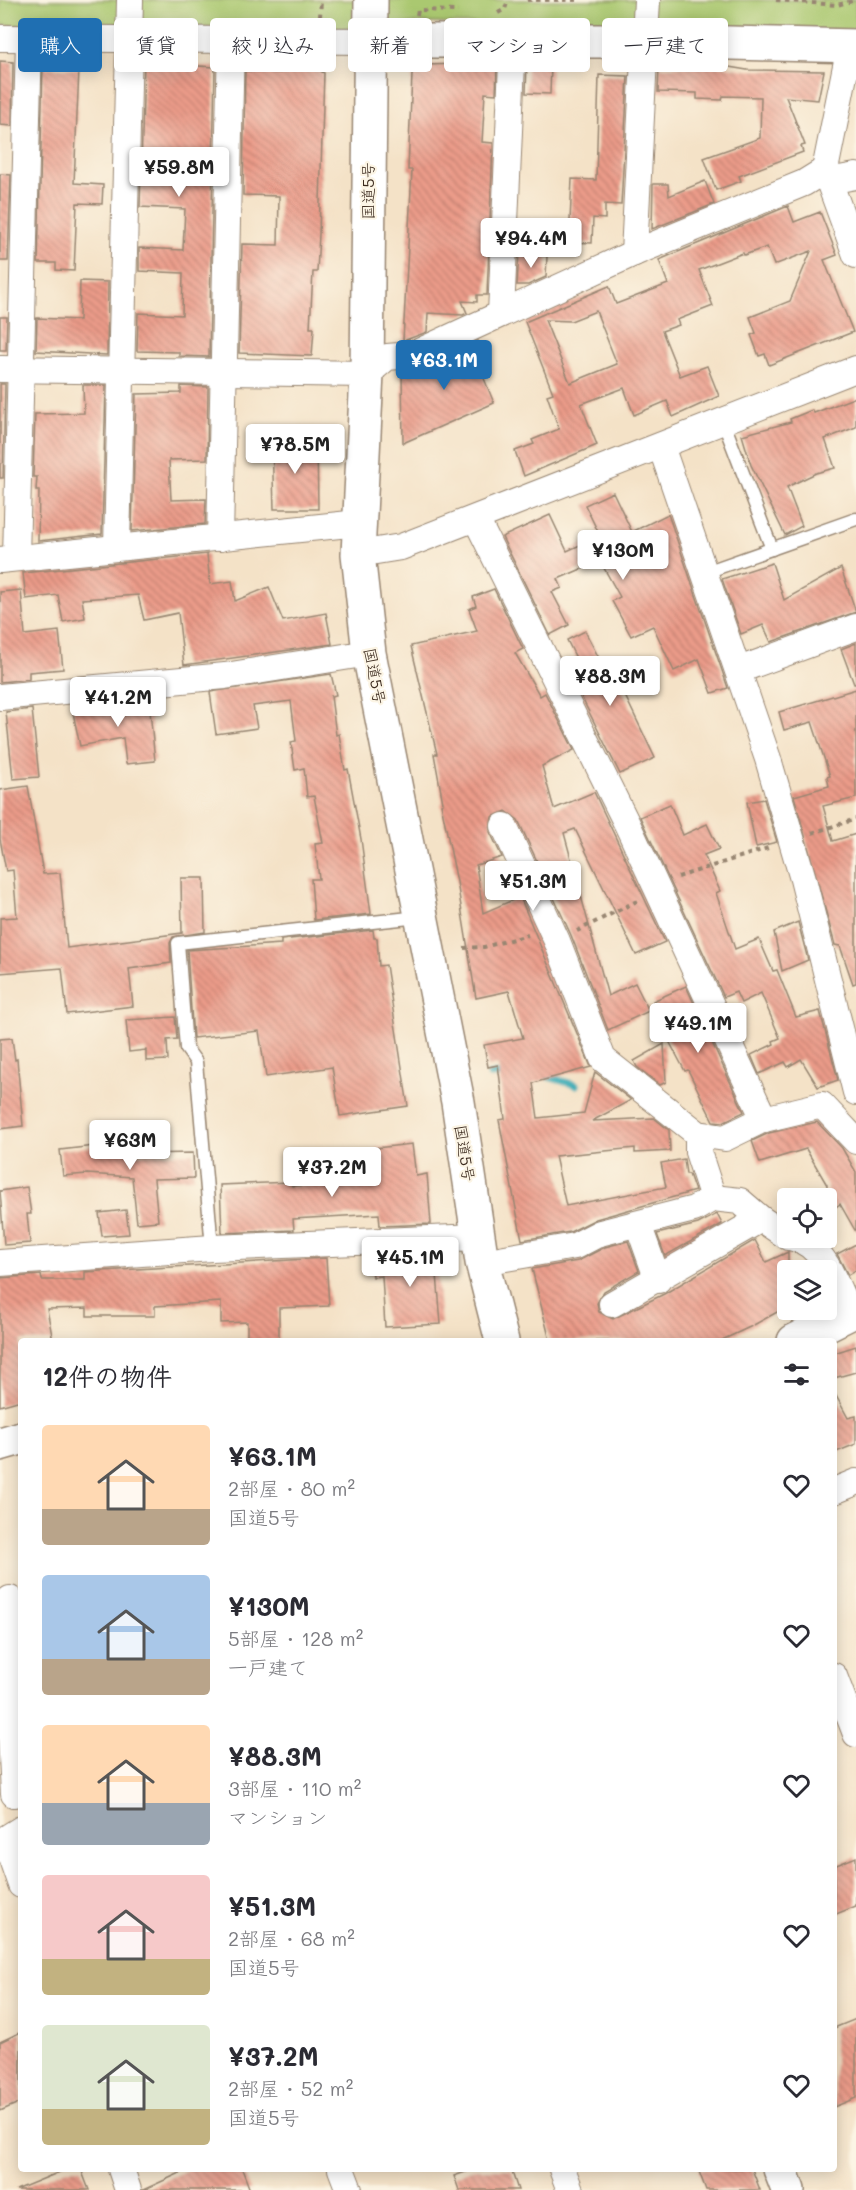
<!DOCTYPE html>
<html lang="ja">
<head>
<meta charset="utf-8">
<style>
  :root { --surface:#fff; --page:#f7f7f7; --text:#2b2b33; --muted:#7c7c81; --accent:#1f6fb2 }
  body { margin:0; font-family:Mali,"Klee One",sans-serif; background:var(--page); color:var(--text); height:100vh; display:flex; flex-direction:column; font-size:22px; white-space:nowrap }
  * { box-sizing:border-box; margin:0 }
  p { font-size:20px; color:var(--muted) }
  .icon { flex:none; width:33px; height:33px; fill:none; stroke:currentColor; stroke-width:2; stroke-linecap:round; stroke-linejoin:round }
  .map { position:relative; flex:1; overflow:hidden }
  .details { position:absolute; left:18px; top:1338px; width:819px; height:834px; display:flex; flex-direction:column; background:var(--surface); border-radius:6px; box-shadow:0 3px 15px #0003 }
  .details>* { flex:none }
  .guide { position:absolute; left:18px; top:18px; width:820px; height:54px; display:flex; gap:12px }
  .buttons { position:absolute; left:777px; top:1188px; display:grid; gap:12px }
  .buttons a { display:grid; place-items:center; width:60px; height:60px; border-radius:6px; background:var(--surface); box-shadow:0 3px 15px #0003; font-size:30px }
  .price { position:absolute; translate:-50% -51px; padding:0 14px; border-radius:6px; background:#fff; color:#222; font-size:20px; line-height:39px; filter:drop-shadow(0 2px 3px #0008) }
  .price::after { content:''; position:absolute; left:50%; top:36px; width:18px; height:14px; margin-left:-9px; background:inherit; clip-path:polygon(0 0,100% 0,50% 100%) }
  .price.active { background:var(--accent); color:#fff }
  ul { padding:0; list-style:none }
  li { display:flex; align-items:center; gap:18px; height:150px; padding:0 24px }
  li span { display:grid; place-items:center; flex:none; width:168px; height:120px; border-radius:6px; color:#555 }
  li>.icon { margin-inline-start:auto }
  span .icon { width:72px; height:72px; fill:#fffc; stroke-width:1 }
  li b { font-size:26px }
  h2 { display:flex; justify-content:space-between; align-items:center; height:72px; padding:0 24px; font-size:26px }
  .pill { padding:0 21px; border-radius:6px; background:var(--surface); box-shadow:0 3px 15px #0003; font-size:21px; line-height:54px }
  .pill.active { background:var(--accent); color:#fff }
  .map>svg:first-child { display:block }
  .park { fill:#aac86f; stroke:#727946; stroke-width:1.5 }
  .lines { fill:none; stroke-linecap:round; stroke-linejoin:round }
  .stream { stroke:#3aabb6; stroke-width:7 }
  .building { fill:url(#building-back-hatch); fill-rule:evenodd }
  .lane-casing { stroke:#988672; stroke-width:15 }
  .street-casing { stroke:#988672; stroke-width:28 }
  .secondary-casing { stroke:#988672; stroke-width:36 }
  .highway-casing { stroke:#988672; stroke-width:36 }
  .path { stroke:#988672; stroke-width:4; stroke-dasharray:4.5 4.5; stroke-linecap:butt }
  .lane { stroke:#fff; stroke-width:12 }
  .street { stroke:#fff; stroke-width:26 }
  .secondary { stroke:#fff; stroke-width:33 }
  .highway { stroke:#fff; stroke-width:33 }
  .labels { text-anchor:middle; stroke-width:4.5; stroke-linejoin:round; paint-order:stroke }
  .street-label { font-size:16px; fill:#3b2a1e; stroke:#fcf5e5 }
</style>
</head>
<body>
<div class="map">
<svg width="856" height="2190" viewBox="0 0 856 2190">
  <defs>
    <pattern id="building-back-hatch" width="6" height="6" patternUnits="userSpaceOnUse" patternTransform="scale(1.5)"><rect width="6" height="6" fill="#eb9b89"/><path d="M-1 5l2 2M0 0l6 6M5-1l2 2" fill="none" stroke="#c07f6f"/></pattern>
  </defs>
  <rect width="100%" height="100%" fill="#fcf5e5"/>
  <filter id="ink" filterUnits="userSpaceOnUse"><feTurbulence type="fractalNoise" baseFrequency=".0167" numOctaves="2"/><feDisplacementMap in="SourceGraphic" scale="12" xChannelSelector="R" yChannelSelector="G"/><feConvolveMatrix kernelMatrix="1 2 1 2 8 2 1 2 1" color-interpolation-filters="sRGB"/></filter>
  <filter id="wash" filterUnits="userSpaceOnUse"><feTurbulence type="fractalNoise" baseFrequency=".008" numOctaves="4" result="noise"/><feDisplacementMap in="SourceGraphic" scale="24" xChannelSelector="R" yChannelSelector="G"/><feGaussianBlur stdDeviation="1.35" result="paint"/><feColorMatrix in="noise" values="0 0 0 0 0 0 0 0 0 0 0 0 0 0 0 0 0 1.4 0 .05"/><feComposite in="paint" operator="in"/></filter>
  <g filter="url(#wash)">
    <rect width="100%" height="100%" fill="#f4e2c7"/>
    <path class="park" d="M0,0H856V33L422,23L324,30L0,25Z"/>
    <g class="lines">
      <g class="stream">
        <path d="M490,1075L508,1074"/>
        <path d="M545,1076L576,1085"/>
      </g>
    </g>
    <g id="blocks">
      <g class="building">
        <path d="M0,61L13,62L12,126L0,125Z"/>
        <path d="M144,63L215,67L209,357L179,356V352L137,351L138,313L182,315L183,273L139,271V248L183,250L185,209L140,207Z"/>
        <path d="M460,64L497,66L496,94L485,93L482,142L493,143L487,295H477V302L462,301L467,313L463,315L428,313L427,332L403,341L412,170H408L412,74L425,65Z"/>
        <path d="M527,64L551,65L550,94L526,93Z"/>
        <path d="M280,66L314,67L324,73L319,234L317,272H313L310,328H314L312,356L239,353L242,244L278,245L279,196L243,195L245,71L280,73Z"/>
        <path d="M723,66L747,70L824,71L818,100L786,97L805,145L801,146L803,152L739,176L741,181L716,190L704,158L760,138L761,97L723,96L722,100L697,99V93L658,92L659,67Z"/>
        <path d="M43,67L79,69L74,183L103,185L102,204L77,203L74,271L56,270V263H38Z"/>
        <path d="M599,75L628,76L621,205L605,204V219L593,218L592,243L569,242L572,179L596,180Z"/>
        <path d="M0,174L11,175L8,261H0Z"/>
        <path d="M705,181L714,204L652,229L653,184H668L669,196Z"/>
        <path d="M788,206L794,222L820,212L837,255L824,260L853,332L769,365L765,354L759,356L751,335L756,333L750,317L790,301L811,251L774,265L767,247L744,255L743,253L699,270L713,306L677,320L679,325L662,331L680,376L707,366L719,396L673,417L667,401L634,415L624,388L581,404L597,445L524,476L515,451L534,444L532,440L559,429L547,395L553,393L525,322L609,286L616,304L668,284L659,260ZM596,311L617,364L570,383L545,320L571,321Z"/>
        <path d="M519,254L547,256L546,277L528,285H517Z"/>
        <path d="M80,281L108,282L107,355L36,351L37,318L79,320Z"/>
        <path d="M0,317H7L6,350H0Z"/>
        <path d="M478,341L488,368L481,371L494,403L403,443L402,371L418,369Z"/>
        <path d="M0,384H5L3,478H0Z"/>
        <path d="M83,385H106L102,534L38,541L39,490H36L37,477H33L35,414L84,413Z"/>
        <path d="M181,386L208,387L207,459L169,460L171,500L206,499L205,524L132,531L136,394L181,393Z"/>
        <path d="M856,397V427L825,439L835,468L816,473L787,487L802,526L785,535L751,465L742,435L791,422L790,419L812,410L814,413Z"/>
        <path d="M317,440L318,509H274L272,441Z"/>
        <path d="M613,492L632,532L668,514L728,688L712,693L699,659L674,671L653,626L631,636L612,601L620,597L600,561L558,579L562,588L552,592L569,625L550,635L502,537L550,515L567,551L600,536L585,505Z"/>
        <path d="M207,554L210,584L232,581L235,601L269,587L283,621L326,613L332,644L184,665L178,613L144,620L138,595L82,599L85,618L63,622L58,595L26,599L23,573Z"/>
        <path d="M772,563L784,600L841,568L856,612L771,642L763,625L741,634L722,579Z"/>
        <path d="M494,589L523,649L515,653L540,696L545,693L574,750L542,766L554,809L594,792L665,942L636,955L575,829L564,833L608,996L635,983L649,1011L608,1030L571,935L518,820L506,811L492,817L490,832L502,857L476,865L483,913L520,897L591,1067L533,1083L538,1118L584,1113L595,1072L631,1100L592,1121L654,1118L669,1130L670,1151L635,1153V1148L555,1156L566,1206L666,1187L661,1163L684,1159L686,1174H689L695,1191L596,1219L570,1232L522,1240L499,1120L505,1119L498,1065L488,1067L484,1045L523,1038L509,991L476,998L457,882L441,804L443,803L434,754H437L411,646L477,631L469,609L476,606L473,597Z"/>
        <path d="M21,590L25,635L59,631L63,669L29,672V679L0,682V592Z"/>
        <path d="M585,631L602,664L613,659L623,678L618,681L655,758L620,774L573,680L584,674L567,640Z"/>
        <path d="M856,643V684H854L841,649Z"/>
        <path d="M331,674L336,695L331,696L336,735L339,734L345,770L348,769L361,839L371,914L314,920L311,879H319L315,844L323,843L314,796L307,797L304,768L295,770L291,742L296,741L291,701L253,706L257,728L216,734L210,692Z"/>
        <path d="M856,689V798L823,806L833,841L856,834V983L853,984L840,946L835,945L794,796L829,786L827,777L830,776L812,722L784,730L779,712Z"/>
        <path d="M149,701L155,761L126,764L123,738L80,746L72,708Z"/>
        <path d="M32,709L39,777L13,779L6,712Z"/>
        <path d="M28,786L43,874L60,873L67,948L182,933L181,878H204L205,932L173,937L170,943L171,963L129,969L133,1006L67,1014L62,968L0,973V918L17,917L13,870L6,871L0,839V790Z"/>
        <path d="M764,799L777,842L756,847L747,802Z"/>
        <path d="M670,804L683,835L707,824L719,849L704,855L720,891L716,893L735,949L759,939L773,971L777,970L796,1017L820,1011L838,1080L818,1087L801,1059L788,1067L785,1062L759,1074L751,1055L774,1044L773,1041L780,1038L761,993L741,1003L736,992L724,997L640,817Z"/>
        <path d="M798,922L808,960L782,971L774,932Z"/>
        <path d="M373,930L374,938H377L379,966L386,965L408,1106L340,1116L332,1067L266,1077L259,1031L193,1038L187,950L281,944V940Z"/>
        <path d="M686,986L744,1112L723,1122L713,1121L688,1070L685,1071L669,1041L653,1001Z"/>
        <path d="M175,1017L177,1039L167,1040L168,1060L146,1061V1050L129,1052L126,1020Z"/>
        <path d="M12,1038L15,1060L17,1059L23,1126L0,1129V1039Z"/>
        <path d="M664,1044L666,1082L660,1085L637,1067L634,1061Z"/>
        <path d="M817,1122L842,1148L856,1172V1232L840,1204L826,1214L827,1185L806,1149L760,1163L752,1141L769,1133Z"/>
        <path d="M112,1144L139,1154L193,1153L194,1178L154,1179L158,1221L137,1223L132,1177L87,1174L63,1176L60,1150Z"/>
        <path d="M412,1144L416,1176L427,1174L431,1224L380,1226L379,1214L293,1219L294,1230L222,1233L220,1185L291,1182L292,1186L376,1180L380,1179L376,1148Z"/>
        <path d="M27,1187L31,1214H27L30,1243L4,1245L0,1191Z"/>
        <path d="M126,1210L129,1234L102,1236L99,1213Z"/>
        <path d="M717,1214L722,1224L665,1256L657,1234L698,1224Z"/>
        <path d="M755,1240L766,1262L788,1252V1306L752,1326L720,1341H550L532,1269L578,1261L605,1247L628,1241L639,1271L604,1291L597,1303L599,1312L613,1319L664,1294Z"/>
        <path d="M856,1244V1270L848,1275L837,1254Z"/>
        <path d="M441,1254L444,1273L437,1274L441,1324L385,1327L382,1276L373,1277L371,1256Z"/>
        <path d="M326,1258L329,1306L279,1308V1341H247V1322L221,1323V1302L155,1306V1316H87V1308L47,1309L53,1341H21V1400L0,1406V1278L41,1275L42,1280H85V1272Z"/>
        <path d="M856,1346V1372L834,1378V1353Z"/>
        <path d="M834,1392L848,1418L856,1416V1444L834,1453Z"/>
        <path d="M856,1857V1906L834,1915V1866Z"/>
        <path d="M856,2019V2098L834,2107V2028Z"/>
        <path d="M21,2032V2102L0,2111V2042Z"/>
        <path d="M67,2169H81L89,2190H16Z"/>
        <path d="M189,2169H242L250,2190H143Z"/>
        <path d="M474,2169H511L518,2190H459L454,2176Z"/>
        <path d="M698,2169H752L760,2190H706Z"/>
      </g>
    </g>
  </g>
  <g filter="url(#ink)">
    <use href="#blocks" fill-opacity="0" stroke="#988672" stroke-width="1.5"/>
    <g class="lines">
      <g class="lane-casing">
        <g id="lane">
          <path d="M723,421L772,549"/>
          <path d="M706,572L856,519"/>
          <path d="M212,1248L196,1062L186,1048L178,943L419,917"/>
        </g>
      </g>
      <g class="street-casing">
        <g id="street">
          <path d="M0,38L370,41"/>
          <path d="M850,46L825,170L856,255"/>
          <path d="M828,181L856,176"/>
          <path d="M634,253L647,0"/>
          <path d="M501,314L513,40"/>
          <path d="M0,369L367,374L387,357L412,355L634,253L804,183L825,170"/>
          <path d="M661,446L768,759L803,879L856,1092"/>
          <path d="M476,519L628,826L764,1119L822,1105L856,1141"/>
          <path d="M220,538L231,40"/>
          <path d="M117,547L130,0"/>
          <path d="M358,554L401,547L856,369"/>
          <path d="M16,558L29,39"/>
          <path d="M0,560L359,523"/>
          <path d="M739,670L856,627"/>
          <path d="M0,697L225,676L369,653"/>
          <path d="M504,826L557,941L603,1059L698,1134L725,1138L764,1119"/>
          <path d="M698,1134V1152L713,1198"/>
          <path d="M638,1224L658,1280"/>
          <path d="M793,1238C824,1243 837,1288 849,1313"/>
          <path d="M482,1262L575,1246L600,1233L694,1209L713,1198L740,1201L761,1219L788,1237"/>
          <path d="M0,1263L212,1248L478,1237"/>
          <path d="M612,1304L761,1219"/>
          <path d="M834,1491L856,1482"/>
          <path d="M10,1599V1716L14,1794"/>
          <path d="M834,1676L856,1734"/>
          <path d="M21,1829L5,1839L21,1885"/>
          <path d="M121,2169L128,2190"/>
          <path d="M341,2169L349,2190"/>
          <path d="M562,2169L570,2190"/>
        </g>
      </g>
      <g class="secondary-casing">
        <g id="secondary">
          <path d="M370,41H647L856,46"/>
          <path d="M794,1341L856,1310"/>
          <path d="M0,1444L21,1438"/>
        </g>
      </g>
      <g class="highway-casing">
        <g id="highway">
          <path d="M371,0L367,374L358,554L369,653L458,1102L482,1262L502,1341"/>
          <path d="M780,2169L788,2190"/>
        </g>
      </g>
      <g class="path">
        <path d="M527,0H578"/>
        <path d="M776,0L837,5L856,0"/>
        <path d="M498,13L505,9L508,0"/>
        <path d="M417,15L418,10L458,11"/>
        <path d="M320,17L321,0"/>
        <path d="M812,833L856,819"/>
        <path d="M678,877L771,847"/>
        <path d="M577,931L637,901"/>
        <path d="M464,948L484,947L528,935"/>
      </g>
      <use href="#lane" class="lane"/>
      <use href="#street" class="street"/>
      <use href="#secondary" class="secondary"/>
      <use href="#highway" class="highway"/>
    </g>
  </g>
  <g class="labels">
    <g class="street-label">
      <text transform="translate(368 191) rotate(-90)" y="6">国道5号</text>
      <text transform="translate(375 676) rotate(79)" y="6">国道5号</text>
      <text transform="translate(465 1153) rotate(81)" y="6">国道5号</text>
    </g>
  </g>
</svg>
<div class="buttons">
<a><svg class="icon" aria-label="locate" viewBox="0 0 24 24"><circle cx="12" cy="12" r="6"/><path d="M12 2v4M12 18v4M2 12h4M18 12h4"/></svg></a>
<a><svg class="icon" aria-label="layers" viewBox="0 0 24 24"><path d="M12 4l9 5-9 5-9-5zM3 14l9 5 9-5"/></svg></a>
</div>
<b class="price" style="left:179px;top:198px">¥59.8M</b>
<b class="price" style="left:531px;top:269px">¥94.4M</b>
<b class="price active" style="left:444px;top:391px">¥63.1M</b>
<b class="price" style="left:295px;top:475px">¥78.5M</b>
<b class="price" style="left:623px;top:581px">¥130M</b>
<b class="price" style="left:610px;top:707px">¥88.3M</b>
<b class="price" style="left:118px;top:728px">¥41.2M</b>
<b class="price" style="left:533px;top:912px">¥51.3M</b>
<b class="price" style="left:698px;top:1054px">¥49.1M</b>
<b class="price" style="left:130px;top:1171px">¥63M</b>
<b class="price" style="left:332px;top:1198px">¥37.2M</b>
<b class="price" style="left:410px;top:1288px">¥45.1M</b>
<div class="guide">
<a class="pill active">購入</a>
<a class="pill">賃貸</a>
<a class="pill">絞り込み</a>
<a class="pill">新着</a>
<a class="pill">マンション</a>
<a class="pill">一戸建て</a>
</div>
<section class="details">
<h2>12件の物件<svg class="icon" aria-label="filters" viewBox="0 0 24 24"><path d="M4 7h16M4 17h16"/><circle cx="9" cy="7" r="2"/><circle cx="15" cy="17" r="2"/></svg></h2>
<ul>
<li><span style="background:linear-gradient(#ffd9b3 70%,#b9a48a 0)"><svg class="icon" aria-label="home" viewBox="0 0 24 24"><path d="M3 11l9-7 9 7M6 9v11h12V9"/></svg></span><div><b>¥63.1M</b><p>2部屋 · 80 m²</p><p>国道5号</p></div><svg class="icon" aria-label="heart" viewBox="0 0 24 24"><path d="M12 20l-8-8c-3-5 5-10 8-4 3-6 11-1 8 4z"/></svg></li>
<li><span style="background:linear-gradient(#a9c7e8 70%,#b9a48a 0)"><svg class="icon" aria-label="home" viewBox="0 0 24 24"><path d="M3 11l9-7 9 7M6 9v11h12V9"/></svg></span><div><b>¥130M</b><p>5部屋 · 128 m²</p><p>一戸建て</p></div><svg class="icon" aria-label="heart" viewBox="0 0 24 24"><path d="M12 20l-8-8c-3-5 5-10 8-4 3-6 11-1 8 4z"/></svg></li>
<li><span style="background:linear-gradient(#ffd9b3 65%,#9aa5b1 0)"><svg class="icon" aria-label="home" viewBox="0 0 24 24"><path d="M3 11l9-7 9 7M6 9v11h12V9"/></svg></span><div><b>¥88.3M</b><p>3部屋 · 110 m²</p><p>マンション</p></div><svg class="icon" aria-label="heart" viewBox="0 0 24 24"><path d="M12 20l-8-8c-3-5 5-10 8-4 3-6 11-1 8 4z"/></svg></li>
<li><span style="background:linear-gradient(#f6c9c9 70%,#c2b280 0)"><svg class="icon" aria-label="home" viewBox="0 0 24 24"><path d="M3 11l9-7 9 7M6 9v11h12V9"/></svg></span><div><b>¥51.3M</b><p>2部屋 · 68 m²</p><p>国道5号</p></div><svg class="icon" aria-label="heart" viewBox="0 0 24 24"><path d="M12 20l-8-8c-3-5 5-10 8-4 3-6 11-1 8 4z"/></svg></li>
<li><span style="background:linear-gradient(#dfe7d0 70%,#c2b280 0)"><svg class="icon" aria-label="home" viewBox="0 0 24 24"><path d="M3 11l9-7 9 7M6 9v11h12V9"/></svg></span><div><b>¥37.2M</b><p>2部屋 · 52 m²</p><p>国道5号</p></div><svg class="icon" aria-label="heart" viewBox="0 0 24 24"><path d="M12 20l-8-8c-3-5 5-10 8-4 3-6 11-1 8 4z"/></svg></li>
</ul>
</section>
</div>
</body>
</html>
